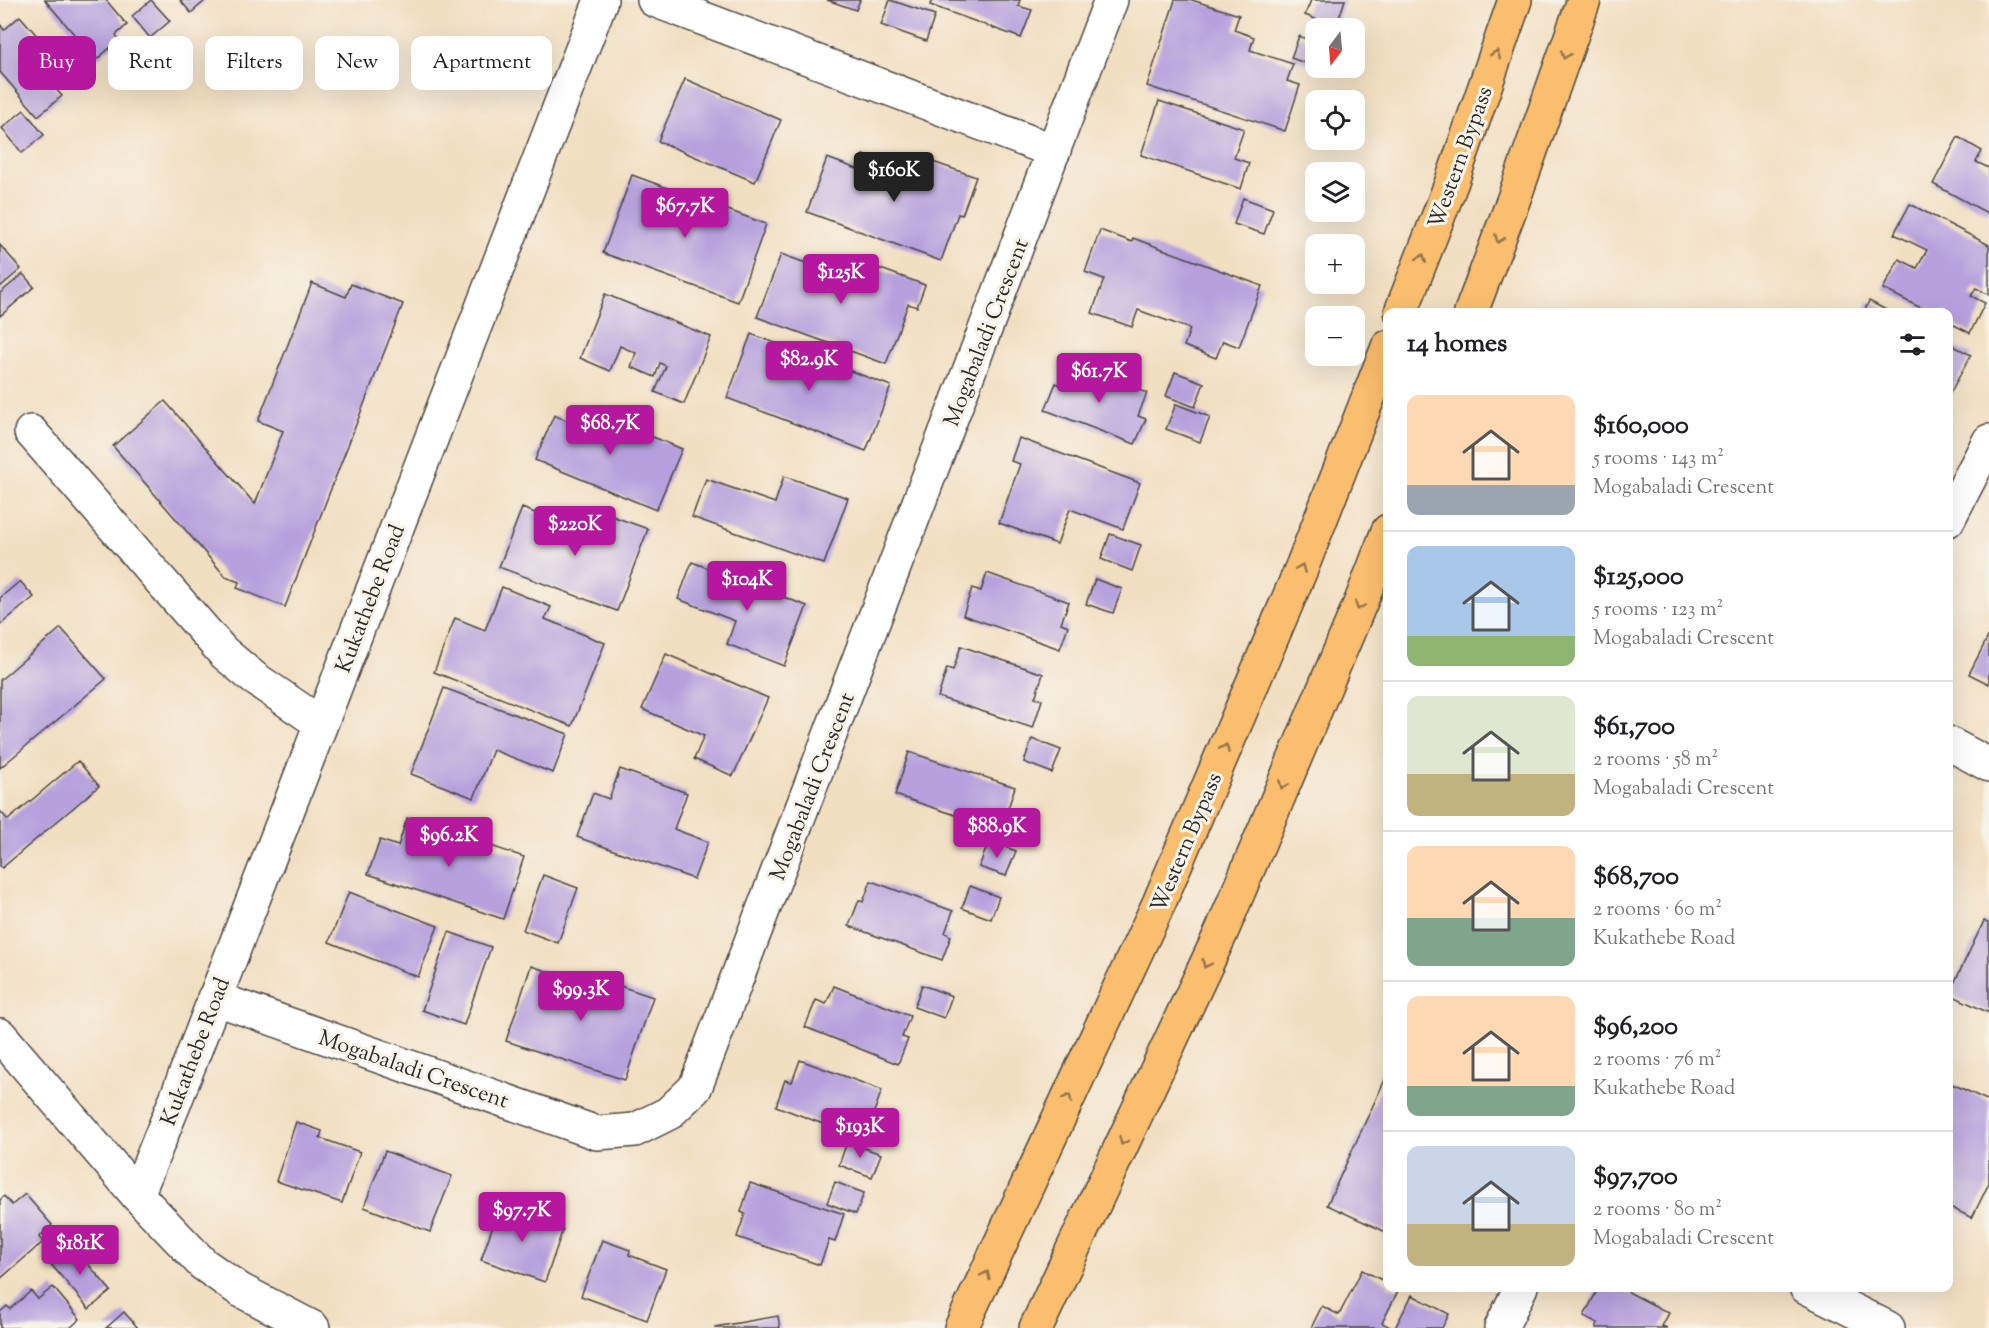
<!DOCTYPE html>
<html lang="en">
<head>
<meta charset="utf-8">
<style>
  :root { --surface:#fff; --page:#f2f2f2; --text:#202124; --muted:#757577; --line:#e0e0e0; --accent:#b5179e }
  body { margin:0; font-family:"Sorts Mill Goudy",serif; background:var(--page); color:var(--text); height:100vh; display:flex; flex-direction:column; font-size:22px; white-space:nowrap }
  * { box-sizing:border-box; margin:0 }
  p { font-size:20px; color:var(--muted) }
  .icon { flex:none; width:33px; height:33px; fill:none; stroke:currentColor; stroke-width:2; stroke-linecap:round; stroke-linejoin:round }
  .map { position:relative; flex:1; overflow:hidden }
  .panel { position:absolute; left:1383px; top:308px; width:570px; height:984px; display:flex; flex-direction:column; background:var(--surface); border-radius:12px; box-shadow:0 6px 24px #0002 }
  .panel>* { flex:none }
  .guide { position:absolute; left:18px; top:36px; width:570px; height:54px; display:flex; gap:12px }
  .needle { width:39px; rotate:196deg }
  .fabs { position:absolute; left:1305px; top:18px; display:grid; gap:12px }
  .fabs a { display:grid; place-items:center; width:60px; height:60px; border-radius:12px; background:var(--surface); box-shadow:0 6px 24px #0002; font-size:30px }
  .price { position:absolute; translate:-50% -51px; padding:0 14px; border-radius:6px; background:var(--accent); color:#fff; font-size:20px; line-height:39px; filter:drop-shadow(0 2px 3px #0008) }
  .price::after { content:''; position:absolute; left:50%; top:36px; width:18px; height:14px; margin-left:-9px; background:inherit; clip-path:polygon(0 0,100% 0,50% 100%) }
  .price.active { background:#222; color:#fff }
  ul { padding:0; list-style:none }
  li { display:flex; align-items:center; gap:18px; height:150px; padding:0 24px }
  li+li { border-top:2px solid var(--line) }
  li span { display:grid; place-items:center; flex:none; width:168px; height:120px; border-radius:12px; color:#555 }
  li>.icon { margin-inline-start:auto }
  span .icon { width:72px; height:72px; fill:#fffc; stroke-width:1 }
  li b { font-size:26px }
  h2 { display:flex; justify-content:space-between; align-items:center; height:72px; padding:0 24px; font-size:26px }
  .pill { padding:0 21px; border-radius:12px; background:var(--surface); box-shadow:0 6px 24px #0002; font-size:21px; line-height:54px }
  .pill.active { background:var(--accent); color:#fff }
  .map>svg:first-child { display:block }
  .building { fill:#b6a1dd }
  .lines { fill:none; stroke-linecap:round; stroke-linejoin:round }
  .street-casing { stroke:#494642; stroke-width:36 }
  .highway-casing { stroke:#494642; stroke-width:36 }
  .street { stroke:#fff; stroke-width:33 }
  .highway { stroke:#fbbe6e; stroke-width:33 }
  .oneway { stroke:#93744c }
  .labels { text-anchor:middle; stroke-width:6; stroke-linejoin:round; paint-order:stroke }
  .street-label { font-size:22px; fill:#2b2b2b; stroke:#f7f3e8 }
</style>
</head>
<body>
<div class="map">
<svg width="1989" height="1328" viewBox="0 0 1989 1328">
  <rect width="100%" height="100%" fill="#f7f3e8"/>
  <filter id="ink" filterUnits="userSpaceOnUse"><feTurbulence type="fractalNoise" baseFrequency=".0167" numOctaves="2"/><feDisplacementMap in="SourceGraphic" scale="12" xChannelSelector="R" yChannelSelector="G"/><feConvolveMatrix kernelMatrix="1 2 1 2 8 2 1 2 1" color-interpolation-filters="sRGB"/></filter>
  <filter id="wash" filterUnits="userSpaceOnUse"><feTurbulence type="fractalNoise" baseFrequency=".008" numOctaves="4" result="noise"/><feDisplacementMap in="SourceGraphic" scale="24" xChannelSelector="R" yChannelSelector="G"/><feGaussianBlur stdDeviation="1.35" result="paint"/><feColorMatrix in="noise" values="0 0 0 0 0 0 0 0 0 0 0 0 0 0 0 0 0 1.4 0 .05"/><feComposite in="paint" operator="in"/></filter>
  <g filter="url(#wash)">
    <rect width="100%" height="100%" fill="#f2dfc2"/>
    <g id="blocks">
      <g class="building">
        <path d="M45,0H106L127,25L116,35L119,40L96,60Z"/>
        <path d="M151,0L170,21L150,38L132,16Z"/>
        <path d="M180,0H206L191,13Z"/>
        <path d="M827,0H860L856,10Z"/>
        <path d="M890,0L935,15L926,41L881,25Z"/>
        <path d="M932,0H1020L1018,6L1032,10L1021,38L930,5Z"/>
        <path d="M1175,0H1192L1239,15L1234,30L1254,37L1250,50L1293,64L1287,81L1300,85L1285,131L1147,86Z"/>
        <path d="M1311,0H1345L1336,27L1305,15Z"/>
        <path d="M20,16L70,74L54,87L62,96L38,116L0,72V24L4,30Z"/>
        <path d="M1299,36L1316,43V67L1291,58Z"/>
        <path d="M685,79L781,120L755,182L658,141Z"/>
        <path d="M1159,101L1244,129L1234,158L1249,163L1241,189L1141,155Z"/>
        <path d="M24,110L44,135L22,153L2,128Z"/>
        <path d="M1958,137L1982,151L1976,162L1989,168V214L1933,184Z"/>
        <path d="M863,155L927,179L933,162L976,177L962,215L958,214L941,261L807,212L827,158L857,169Z"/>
        <path d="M632,175L766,224L738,302L603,253Z"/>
        <path d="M1243,198L1273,209L1264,234L1234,224Z"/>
        <path d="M1910,204L1989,245V295L1976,288L1971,296L1985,303L1970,333L1948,322V312H1929L1883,289L1899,259L1917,268L1927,250L1894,234Z"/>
        <path d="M1100,230L1132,242L1133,238L1262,286L1239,347L1223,341L1216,358L1184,346L1190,329L1138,310L1132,327L1092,313L1104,279L1085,272Z"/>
        <path d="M0,245L21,269L0,287Z"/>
        <path d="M781,254L847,278L853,259L925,285L917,307L908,304L886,364L757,317Z"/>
        <path d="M23,274L34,287L0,316V293Z"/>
        <path d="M312,283L346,297L351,284L403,304L285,607L237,588L239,582L226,577L113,446L165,401L255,504L283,431L258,421Z"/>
        <path d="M605,294L711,337L684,404L655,392L666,366L660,363L655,377L631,367L636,353L620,346L610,371L580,358Z"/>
        <path d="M1869,301L1890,312H1864Z"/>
        <path d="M751,334L891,386L866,451L727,398Z"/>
        <path d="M1948,343L1971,355L1948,397Z"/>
        <path d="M1071,364L1147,393L1138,416L1146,419L1135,444L1045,410L1056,383L1063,386Z"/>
        <path d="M1175,372L1204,383L1195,407L1166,396Z"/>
        <path d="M1176,404L1210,417L1200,442L1166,429Z"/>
        <path d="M580,407L682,449L656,510L535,460L554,415L573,423Z"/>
        <path d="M1019,438L1140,483L1123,529L1070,509L1057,544L999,523L1020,464L1011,461Z"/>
        <path d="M784,476L848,498L824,564L692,517L706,479L775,503Z"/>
        <path d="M522,508L600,538L609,515L648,529L617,611L499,567Z"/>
        <path d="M1110,534L1141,545L1132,571L1101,559Z"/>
        <path d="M692,562L807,606L784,666L727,644L735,621L678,599Z"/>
        <path d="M987,573L1069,602L1061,623L1068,626L1060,649L963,615L972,588L981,591Z"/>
        <path d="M1095,579L1122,589L1113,613L1086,604Z"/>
        <path d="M20,581L34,597L0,625V598Z"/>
        <path d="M502,587L551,607L545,619L605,643L572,726L434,672L455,618L485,630Z"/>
        <path d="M61,628L106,679L0,768V680Z"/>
        <path d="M1989,635V684L1969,674Z"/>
        <path d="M961,646L1043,674L1035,698L1042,700L1033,728L938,697L947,668L953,670Z"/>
        <path d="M666,654L768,698L733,776L694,759L704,736L642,709Z"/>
        <path d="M444,688L568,734L553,773L493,750L474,798L411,774Z"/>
        <path d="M1032,739L1061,750L1052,773L1024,762Z"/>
        <path d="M909,752L1015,787L1001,830L895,795Z"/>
        <path d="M78,761L99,786L2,868L0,866V811L8,820Z"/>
        <path d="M620,769L687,793L674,829L708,842L694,879L577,837L593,793L609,799Z"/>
        <path d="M407,818L524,857L503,919L368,874L380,840L398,846Z"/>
        <path d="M989,841L1016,851L1006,876L979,867Z"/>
        <path d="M543,875L578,888L558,943L523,930Z"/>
        <path d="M871,881L953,911L945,933L951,936L942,960L849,926L859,900L863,902Z"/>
        <path d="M970,886L999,897L991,919L962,908Z"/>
        <path d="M349,892L438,926L418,977L329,942Z"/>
        <path d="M1984,921L1989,924V1013L1949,994Z"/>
        <path d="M449,932L491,947L464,1025L422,1010Z"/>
        <path d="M531,966L553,973L549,985L566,990L570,978L600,987L602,980L653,997L625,1080L506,1041Z"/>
        <path d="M922,985L952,996L944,1018L914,1007Z"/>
        <path d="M834,986L910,1016L902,1037L908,1039L898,1064L805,1027L816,1000L826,1004Z"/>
        <path d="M800,1060L882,1090L874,1112L880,1115L870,1142L776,1106L785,1080L792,1082Z"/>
        <path d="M1388,1073V1233L1327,1205Z"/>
        <path d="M1948,1082L1989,1101V1183L1972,1218L1948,1206Z"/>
        <path d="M296,1122L322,1131L320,1138L360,1152L342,1203L276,1181Z"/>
        <path d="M847,1142L881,1154L872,1177L839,1165Z"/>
        <path d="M385,1151L452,1176L430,1232L364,1207Z"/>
        <path d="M835,1182L864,1193L856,1214L827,1203Z"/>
        <path d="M750,1183L844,1214L835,1242L829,1240L820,1265L737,1237L745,1214L741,1212Z"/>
        <path d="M25,1194L52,1225L39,1237L43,1242L0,1279V1200L4,1196L12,1205Z"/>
        <path d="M501,1202L529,1211L528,1216L563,1229L545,1282L481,1260Z"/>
        <path d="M602,1240L630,1250L629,1255L666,1269L647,1320L581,1296Z"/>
        <path d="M71,1244L111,1291L89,1309L49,1262Z"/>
        <path d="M1362,1270L1388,1283V1287L1399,1289L1382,1323L1392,1328H1311L1322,1306L1339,1315Z"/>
        <path d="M53,1287L80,1319L70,1328H0V1312L7,1306L10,1309L31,1291L38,1299Z"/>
        <path d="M1599,1287H1619L1669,1313L1662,1326L1667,1328H1596L1598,1323L1584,1316Z"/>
        <path d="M1412,1295L1449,1314L1442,1328H1395Z"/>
        <path d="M124,1312L138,1328H106Z"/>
        <path d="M778,1316L780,1328H715V1327Z"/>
      </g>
    </g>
  </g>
  <g filter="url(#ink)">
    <use href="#blocks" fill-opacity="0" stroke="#494642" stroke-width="1.5"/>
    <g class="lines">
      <g class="street-casing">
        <g id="street">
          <path d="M654,0L1054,151"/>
          <path d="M31,432L223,652L254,678L320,723"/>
          <path d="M1948,520L1989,441"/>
          <path d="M1948,743L1989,765"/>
          <path d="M214,998L597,1133L635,1130L669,1113L695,1088L1111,0"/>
          <path d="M0,1035L137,1195L203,1264L240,1290L313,1328"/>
          <path d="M137,1195L174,1104L601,0"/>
          <path d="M1806,1287L1888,1328"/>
          <path d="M1501,1328L1521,1287"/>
        </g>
      </g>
      <g class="highway-casing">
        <g id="highway">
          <path d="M1401,312L1451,184L1515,0"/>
          <path d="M1471,312L1512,204L1584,0"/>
          <path d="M961,1328L1159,903L1302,567L1388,347"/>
          <path d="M1036,1328L1221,933L1362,599L1388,531"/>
        </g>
      </g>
      <use href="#street" class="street"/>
      <use href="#highway" class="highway"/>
    </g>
    <defs><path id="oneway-chevron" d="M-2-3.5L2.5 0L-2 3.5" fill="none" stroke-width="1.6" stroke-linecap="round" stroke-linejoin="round" transform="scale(1.5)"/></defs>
    <g class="oneway">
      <use href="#oneway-chevron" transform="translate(1496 54) rotate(-71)"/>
      <use href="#oneway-chevron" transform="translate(1565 55) rotate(110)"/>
      <use href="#oneway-chevron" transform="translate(1499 239) rotate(111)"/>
      <use href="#oneway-chevron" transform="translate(1422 258) rotate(-69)"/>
      <use href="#oneway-chevron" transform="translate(1301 568) rotate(-68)"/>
      <use href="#oneway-chevron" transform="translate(1359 606) rotate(112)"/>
      <use href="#oneway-chevron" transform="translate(1225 748) rotate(-67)"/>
      <use href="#oneway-chevron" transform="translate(1283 785) rotate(113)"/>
      <use href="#oneway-chevron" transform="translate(1206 964) rotate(115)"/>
      <use href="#oneway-chevron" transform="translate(1068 1098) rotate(-65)"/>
      <use href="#oneway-chevron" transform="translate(1123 1141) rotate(115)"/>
      <use href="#oneway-chevron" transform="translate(986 1275) rotate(-65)"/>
    </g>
  </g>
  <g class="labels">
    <g class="street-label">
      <text transform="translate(1459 157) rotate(-70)" y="8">Western Bypass</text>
      <text transform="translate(985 332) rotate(-69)" y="8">Mogabaladi Crescent</text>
      <text transform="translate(369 598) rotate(-69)" y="8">Kukathebe Road</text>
      <text transform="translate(811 786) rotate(-69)" y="8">Mogabaladi Crescent</text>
      <text transform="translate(1185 842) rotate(-67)" y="8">Western Bypass</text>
      <text transform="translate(194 1051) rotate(-69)" y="8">Kukathebe Road</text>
      <text transform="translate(414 1068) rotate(19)" y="8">Mogabaladi Crescent</text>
    </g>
  </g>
</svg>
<div class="fabs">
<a><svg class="needle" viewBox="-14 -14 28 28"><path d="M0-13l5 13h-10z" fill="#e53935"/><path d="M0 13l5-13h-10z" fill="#757577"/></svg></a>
<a><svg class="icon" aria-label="locate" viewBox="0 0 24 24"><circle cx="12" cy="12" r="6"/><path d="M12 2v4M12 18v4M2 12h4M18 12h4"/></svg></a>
<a><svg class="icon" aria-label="layers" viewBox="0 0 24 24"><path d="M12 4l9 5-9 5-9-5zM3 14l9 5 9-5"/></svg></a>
<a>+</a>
<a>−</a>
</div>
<b class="price active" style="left:894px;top:203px">$160K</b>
<b class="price" style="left:685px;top:239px">$67.7K</b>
<b class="price" style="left:841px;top:305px">$125K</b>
<b class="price" style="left:809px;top:392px">$82.9K</b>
<b class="price" style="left:1099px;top:404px">$61.7K</b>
<b class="price" style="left:610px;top:456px">$68.7K</b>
<b class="price" style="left:575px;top:557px">$220K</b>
<b class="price" style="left:747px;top:612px">$104K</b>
<b class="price" style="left:997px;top:859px">$88.9K</b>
<b class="price" style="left:449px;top:868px">$96.2K</b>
<b class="price" style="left:581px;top:1022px">$99.3K</b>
<b class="price" style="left:860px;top:1159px">$193K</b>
<b class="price" style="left:522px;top:1243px">$97.7K</b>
<b class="price" style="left:80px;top:1276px">$181K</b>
<div class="guide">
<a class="pill active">Buy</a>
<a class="pill">Rent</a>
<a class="pill">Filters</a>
<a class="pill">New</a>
<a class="pill">Apartment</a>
</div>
<section class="panel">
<h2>14 homes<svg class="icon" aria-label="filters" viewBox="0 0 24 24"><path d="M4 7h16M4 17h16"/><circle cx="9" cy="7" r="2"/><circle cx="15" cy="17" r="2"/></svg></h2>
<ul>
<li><span style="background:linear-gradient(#ffd9b3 75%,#9aa5b1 0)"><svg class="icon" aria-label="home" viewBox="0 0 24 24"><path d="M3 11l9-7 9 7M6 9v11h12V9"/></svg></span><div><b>$160,000</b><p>5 rooms · 143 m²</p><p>Mogabaladi Crescent</p></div></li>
<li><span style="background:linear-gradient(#a9c7e8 75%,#8fb573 0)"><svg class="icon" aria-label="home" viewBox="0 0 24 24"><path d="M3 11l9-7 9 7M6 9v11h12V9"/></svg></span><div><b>$125,000</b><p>5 rooms · 123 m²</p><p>Mogabaladi Crescent</p></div></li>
<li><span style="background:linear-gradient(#dfe7d0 65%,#c2b280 0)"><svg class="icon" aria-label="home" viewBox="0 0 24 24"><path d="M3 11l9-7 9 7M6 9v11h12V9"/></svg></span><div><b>$61,700</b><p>2 rooms · 58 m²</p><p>Mogabaladi Crescent</p></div></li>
<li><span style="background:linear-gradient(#ffd9b3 60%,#7fa58c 0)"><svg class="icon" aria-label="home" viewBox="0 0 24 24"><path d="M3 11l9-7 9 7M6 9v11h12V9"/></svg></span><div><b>$68,700</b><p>2 rooms · 60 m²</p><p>Kukathebe Road</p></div></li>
<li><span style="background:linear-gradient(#ffd9b3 75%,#7fa58c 0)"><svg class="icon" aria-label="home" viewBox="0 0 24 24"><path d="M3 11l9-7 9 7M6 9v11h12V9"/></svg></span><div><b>$96,200</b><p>2 rooms · 76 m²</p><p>Kukathebe Road</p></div></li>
<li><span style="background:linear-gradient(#c9d6e8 65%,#c2b280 0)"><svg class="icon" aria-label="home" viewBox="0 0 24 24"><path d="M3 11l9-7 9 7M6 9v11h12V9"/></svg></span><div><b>$97,700</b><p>2 rooms · 80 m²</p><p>Mogabaladi Crescent</p></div></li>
</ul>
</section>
</div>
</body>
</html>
